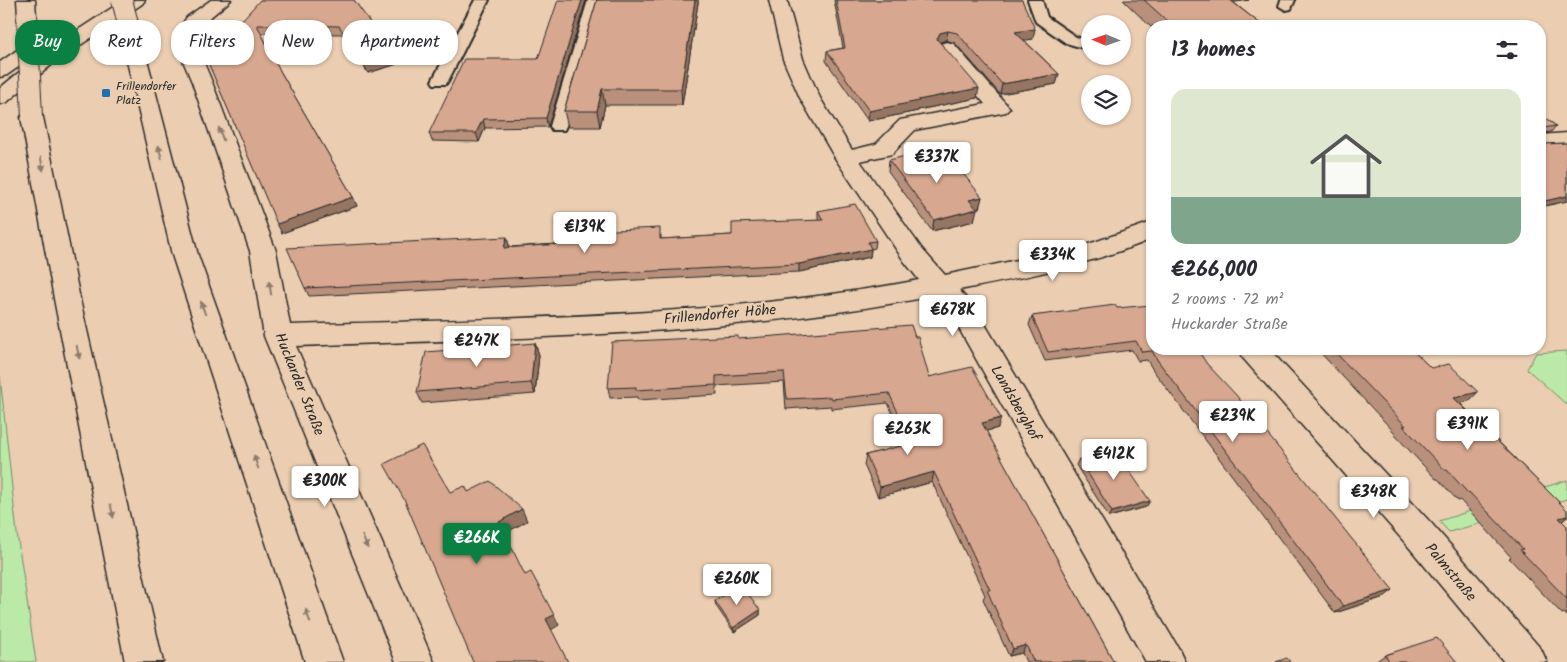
<!DOCTYPE html>
<html lang="en">
<head>
<meta charset="utf-8">
<style>
  :root { --surface:#fff; --page:#f2f2f3; --text:#2b2b33; --muted:#7c7c81; --line:#e1e1e2; --accent:#0b8043 }
  body { margin:0; font-family:Kalam,sans-serif; background:var(--page); color:var(--text); height:100vh; display:flex; flex-direction:column; font-size:19px; white-space:nowrap }
  * { box-sizing:border-box; margin:0 }
  p { font-size:16px; color:var(--muted) }
  .icon { flex:none; width:28px; height:28px; fill:none; stroke:currentColor; stroke-width:2; stroke-linecap:round; stroke-linejoin:round }
  .map { position:relative; flex:1; overflow:hidden }
  .side { position:absolute; left:1146px; top:20px; width:400px; height:335px; display:flex; flex-direction:column; background:var(--surface); border-radius:20px; box-shadow:0 1px 4px #0004 }
  .side>* { flex:none }
  .top-card { position:absolute; left:15px; top:20px; width:475px; height:45px; display:flex; gap:10px }
  .needle { width:32px; rotate:272deg }
  .buttons { position:absolute; left:1081px; top:15px; display:grid; gap:10px }
  .buttons a { display:grid; place-items:center; width:50px; height:50px; border-radius:50%; background:var(--surface); box-shadow:0 1px 4px #0004; font-size:25px }
  .price { position:absolute; translate:-50% -42px; padding:0 11px; border-radius:5px; background:#fff; color:#222; font-size:16px; line-height:32px; filter:drop-shadow(0 1px 2px #0008) }
  .price::after { content:''; position:absolute; left:50%; top:30px; width:15px; height:11px; margin-left:-8px; background:inherit; clip-path:polygon(0 0,100% 0,50% 100%) }
  .price.on { background:var(--accent); color:#fff }
  ul { padding:0; list-style:none }
  li { display:grid; align-content:center; gap:10px; height:265px; padding:0 25px }
  li+li { border-top:1px solid var(--line) }
  li span { display:grid; place-items:center; height:155px; border-radius:15px; color:#555 }
  li>.icon { margin-inline-start:auto }
  span .icon { width:90px; height:90px; fill:#fffc; stroke-width:1 }
  li b { font-size:21px }
  h2 { display:flex; justify-content:space-between; align-items:center; height:60px; padding:0 25px; font-size:21px }
  .pill { padding:0 18px; border-radius:20px; background:var(--surface); box-shadow:0 1px 4px #0004; font-size:18px; line-height:45px }
  .pill.on { background:var(--accent); color:#fff }
  .map>svg:first-child { display:block }
  .green { fill:#bbeaa8; stroke:#738a6a }
  .lines { fill:none; stroke-linecap:round; stroke-linejoin:round }
  .service-casing { stroke:#2b2b2b; stroke-width:4 }
  .minor-casing { stroke:#2b2b2b; stroke-width:3 }
  .primary-casing { stroke:#2b2b2b; stroke-width:3 }
  .motorway-casing { stroke:#2b2b2b; stroke-width:3 }
  .service { fill:#ebcdb1; fill-rule:evenodd }
  .minor { fill:#ebcdb1; fill-rule:evenodd }
  .primary { fill:#ebcdb1; fill-rule:evenodd }
  .motorway { fill:#ebcdb1; fill-rule:evenodd }
  .motorway-bridge-casing { stroke:#2b2b2b; stroke-width:22; stroke-linecap:butt }
  .motorway-bridge { stroke:#ebcdb1; stroke-width:20 }
  .wall { fill:#b9907b; stroke:#2b2b2b }
  .shaded-wall { fill:#967564; stroke:#2b2b2b }
  .building { fill:#d7a78f; stroke:#2b2b2b }
  .oneway { fill:#8b7c6e }
  .poi-dot { fill:#1f6fb2; stroke:#ebcdb1; stroke-width:2 }
  .labels { text-anchor:middle; stroke-width:4.5; stroke-linejoin:round; paint-order:stroke }
  .far-poi-label { font-size:12px; fill:#2b2b2b; stroke:#ebcdb1; text-anchor:start }
  .street-label { font-size:15px; fill:#2b2b2b; stroke:#ebcdb1 }
</style>
</head>
<body>
<div class="map">
<svg width="1567" height="662" viewBox="0 0 1567 662">
  <rect width="100%" height="100%" fill="#ebcdb1"/>
  <filter id="ink" filterUnits="userSpaceOnUse"><feTurbulence type="fractalNoise" baseFrequency=".02" numOctaves="2"/><feDisplacementMap in="SourceGraphic" scale="10" xChannelSelector="R" yChannelSelector="G"/><feConvolveMatrix kernelMatrix="1 2 1 2 8 2 1 2 1" color-interpolation-filters="sRGB"/></filter>
  <g filter="url(#ink)">
    <g class="green">
      <path d="M1567,351V405L1527,369L1536,353Z"/>
      <path d="M0,376L17,534L36,662H0Z"/>
      <path d="M1567,480V499L1449,532L1439,521Z"/>
    </g>
    <g class="lines">
      <g class="service-casing">
        <g id="service">
          <path d="M475,0H489L448,81L446,84H434L432,81Z"/>
          <path d="M588,0H602L566,126L564,130H552L550,126Z"/>
          <path d="M1028,0H1042L1047,17L1076,37L1090,41V50L1066,43L1036,22Z"/>
          <path d="M1281,0H1295L1291,9L1286,10L1279,6Z"/>
        </g>
      </g>
      <g class="minor-casing">
        <g id="minor">
          <path d="M211,0H231L201,25L197,29L196,44L212,82L276,251L290,325C499,318 713,319 919,280L904,261L835,158L800,98L783,59L769,0H787L803,59L820,98L852,150L876,144L900,120L985,104L937,48L940,44L947,42L954,44L1006,104L1010,108L1006,112L915,130L892,154L860,161L922,249L945,275L1080,247L1152,222V239C1090,265 1025,277 959,290L977,311L1179,649L1185,662H1146L957,325L933,296C724,337 508,338 296,346L434,662H396L264,336L250,251L192,82L176,44L179,29L187,17Z"/>
          <path d="M1567,133V147L1540,149V135Z"/>
          <path d="M1238,349H1269L1432,524L1541,649L1547,662H1504L1408,546L1242,357Z"/>
        </g>
      </g>
      <g class="primary-casing">
        <g id="primary">
          <path d="M124,0H145L142,4L55,62L7,102L0,104V88L41,54Z"/>
          <path d="M40,37L47,39L50,43L47,47L7,75L0,77V62L33,39Z"/>
        </g>
      </g>
      <g class="motorway-casing">
        <g id="motorway">
          <path d="M17,0H35L36,16L33,20L27,22L21,20L18,16Z"/>
          <path d="M133,38L140,40L143,44L198,255L343,662H305L172,255L123,44L126,40Z"/>
          <path d="M32,111L40,112L43,117L81,304L163,662H125L55,304L21,117L24,112Z"/>
        </g>
      </g>
      <use href="#service" class="service"/>
      <use href="#minor" class="minor"/>
      <use href="#primary" class="primary"/>
      <use href="#motorway" class="motorway"/>
      <g class="motorway-bridge-casing">
        <g id="motorway-bridge">
          <path d="M122,0L133,44"/>
          <path d="M27,16L32,117"/>
        </g>
      </g>
      <use href="#motorway-bridge" class="motorway-bridge"/>
    </g>
    <g class="wall">
      <path d="M354,0L397,64L368,73L342,34L261,33L279,69L353,197L357,206L282,233L195,32Z"/>
      <path d="M597,0H698V3L682,105H605L600,127H568L564,111Z"/>
      <path d="M834,0H1022L1033,39L1024,40L1059,74L1056,84L1000,94L955,43L946,40L940,42L977,98L918,110V111L868,121L826,61L827,51L843,48Z"/>
      <path d="M1123,0H1249L1233,2L1263,26H1152V28Z"/>
      <path d="M538,59L548,127L485,128L479,142L432,141L429,133Z"/>
      <path d="M1540,114L1556,126L1551,132L1543,133L1544,144L1567,143V201L1540,207Z"/>
      <path d="M933,159L982,197L979,208L976,209L974,221L932,231L888,171L889,160Z"/>
      <path d="M818,211L876,241L875,248L871,249L870,257L799,272L309,296L305,288L509,245V247L588,242L661,235V239L732,235L819,220L818,218Z"/>
      <path d="M1117,308L1207,364L1384,597L1335,613L1153,370L1147,360L1138,361L1132,350L1045,361L1029,325L1032,316Z"/>
      <path d="M738,339L929,377L998,428L986,431L1114,662H1026L1022,653L1009,656L983,599L985,595L932,482L878,497L864,465L866,455L906,445L888,403L831,409V406L786,409L784,382L716,386L717,395L638,400L637,397L610,398L608,388Z"/>
      <path d="M535,343L539,355L535,394L422,403L417,392Z"/>
      <path d="M1317,349H1411L1431,368L1469,401L1460,403L1567,510V517L1562,521L1567,526V616L1564,613L1562,614L1509,558L1511,557L1460,500L1458,501L1438,479H1436L1395,435L1396,434Z"/>
      <path d="M1079,459L1150,501L1146,507L1109,517L1076,465Z"/>
      <path d="M715,601L760,610V615L734,632L716,606Z"/>
      <path d="M1385,655L1457,662H1375Z"/>
    </g>
    <g class="shaded-wall">
      <path d="M582,0H586L548,127L546,118Z"/>
      <path d="M695,0H698V3L682,105L681,89Z"/>
      <path d="M1215,0H1249L1213,5Z"/>
      <path d="M1035,29L1033,39L1013,42L1015,32Z"/>
      <path d="M948,31L946,40L938,43L937,39L940,33Z"/>
      <path d="M394,56L397,64L368,73L364,65Z"/>
      <path d="M1059,74L1056,84L1000,94L1002,84Z"/>
      <path d="M979,88L977,98L918,110V111L868,121L869,111L918,100Z"/>
      <path d="M602,89L605,105L600,127L597,111Z"/>
      <path d="M483,119L485,128L479,142L476,133Z"/>
      <path d="M1567,196V201L1540,207V202Z"/>
      <path d="M353,197L357,206L282,233L277,224Z"/>
      <path d="M982,197L979,208L967,211L969,200Z"/>
      <path d="M977,209L974,221L932,231L934,220Z"/>
      <path d="M507,237L509,245L507,255L504,248Z"/>
      <path d="M871,249L870,257L799,272V264Z"/>
      <path d="M535,343L539,355L535,394L531,383Z"/>
      <path d="M1478,392L1469,401L1446,407L1454,398Z"/>
      <path d="M1001,418L998,428L979,433L982,423Z"/>
      <path d="M934,472L932,482L878,497L880,487Z"/>
      <path d="M1150,501L1146,507L1109,517L1112,512Z"/>
      <path d="M522,509L527,521L504,534L499,522Z"/>
      <path d="M1567,516V517L1560,523L1559,518Z"/>
      <path d="M1393,590L1384,597L1335,613L1343,606Z"/>
      <path d="M760,610V615L734,632L733,628Z"/>
      <path d="M554,615L559,625L551,630L546,619Z"/>
      <path d="M1026,645L1022,653L1009,656L1013,649Z"/>
    </g>
    <g class="building">
      <path d="M260,0H354L394,56L364,65L339,26L257,25L279,69L353,197L277,224L195,32L243,19Z"/>
      <path d="M558,0H582L546,118L483,119L476,133H429L464,59H538Z"/>
      <path d="M597,0H695L681,89H602L597,111H564Z"/>
      <path d="M836,0H1022L1035,29L1015,32L1059,74L1002,84L957,33L948,31L940,33L937,39L979,88L918,100L919,101L869,111L827,51L845,48Z"/>
      <path d="M1144,0H1230L1263,26H1173Z"/>
      <path d="M1540,114L1556,126L1543,128L1544,144L1567,143V196L1540,202Z"/>
      <path d="M927,151L933,159L948,155L982,197L969,200L977,209L934,220L889,160Z"/>
      <path d="M855,204L876,241L868,242L871,249L799,264L305,288L287,248L507,237L504,248L588,242L591,231L660,228V239L732,235V223L823,220L818,211Z"/>
      <path d="M1115,305L1117,308L1152,305V349H1197L1207,364L1236,395L1393,590L1343,606L1158,361L1152,351L1142,352L1136,341L1048,352L1032,316Z"/>
      <path d="M911,325L915,337H918L929,377L972,367L1001,418L982,423L1114,662H1034L1026,645L1013,649L987,590H990L934,472L880,487L866,455L912,443L889,393L832,399L831,397L787,399L784,372L716,376V385L636,390V387L608,388L612,342L738,336V339Z"/>
      <path d="M535,343L531,383L417,392L426,352Z"/>
      <path d="M1332,349H1411L1431,368L1449,364L1478,392L1454,398L1567,510V516L1559,518L1567,526V599L1520,550L1523,549L1469,492L1468,493L1447,470H1445L1403,426H1406Z"/>
      <path d="M422,445L450,492L465,486L468,492L490,481L522,509L499,522L525,575L531,572L554,615L546,619L568,662H473L405,501L384,464Z"/>
      <path d="M1115,450L1150,501L1112,512L1079,459Z"/>
      <path d="M741,584L760,610L733,628L715,601Z"/>
      <path d="M1437,638L1457,662H1390L1385,655Z"/>
      <path d="M1287,658L1290,662H1276Z"/>
    </g>
    <defs><path id="oneway-solid" d="M-6-.8H1V-3.2L6.5 0L1 3.2V.8H-6Z" transform="scale(1.25)"/></defs>
    <g class="oneway">
      <use href="#oneway-solid" transform="translate(221 134) rotate(-110)"/>
      <use href="#oneway-solid" transform="translate(160 152) rotate(-104)"/>
      <use href="#oneway-solid" transform="translate(42 164) rotate(79)"/>
      <use href="#oneway-solid" transform="translate(270 288) rotate(-100)"/>
      <use href="#oneway-solid" transform="translate(203 308) rotate(-109)"/>
      <use href="#oneway-solid" transform="translate(78 352) rotate(78)"/>
      <use href="#oneway-solid" transform="translate(256 462) rotate(-109)"/>
      <use href="#oneway-solid" transform="translate(112 511) rotate(78)"/>
      <use href="#oneway-solid" transform="translate(365 542) rotate(67)"/>
      <use href="#oneway-solid" transform="translate(308 616) rotate(-109)"/>
    </g>
  </g>
  <rect class="poi-dot" x="101" y="88" width="10" height="10" rx="2.5"/>
  <g class="labels">
    <g class="far-poi-label">
      <text x="116" y="90">Frillendorfer<tspan x="116" dy="14">Platz</tspan></text>
    </g>
    <g class="street-label">
      <text transform="translate(720 314) rotate(-5)" y="5">Frillendorfer Höhe</text>
      <text transform="translate(300 384) rotate(68)" y="5">Huckarder Straße</text>
      <text transform="translate(1016 403) rotate(60)" y="5">Landsberghof</text>
      <text transform="translate(1451 572) rotate(50)" y="5">Palmstraße</text>
    </g>
  </g>
</svg>
<div class="buttons">
<a><svg class="needle" viewBox="-14 -14 28 28"><path d="M0-13l5 13h-10z" fill="#e53935"/><path d="M0 13l5-13h-10z" fill="#7c7c81"/></svg></a>
<a><svg class="icon" aria-label="layers" viewBox="0 0 24 24"><path d="M12 4l9 5-9 5-9-5zM3 14l9 5 9-5"/></svg></a>
</div>
<b class="price" style="left:937px;top:184px">€337K</b>
<b class="price" style="left:585px;top:254px">€139K</b>
<b class="price" style="left:1053px;top:282px">€334K</b>
<b class="price" style="left:953px;top:337px">€678K</b>
<b class="price" style="left:477px;top:368px">€247K</b>
<b class="price" style="left:1233px;top:443px">€239K</b>
<b class="price" style="left:1468px;top:451px">€391K</b>
<b class="price" style="left:908px;top:456px">€263K</b>
<b class="price" style="left:1114px;top:481px">€412K</b>
<b class="price" style="left:325px;top:508px">€300K</b>
<b class="price" style="left:1374px;top:519px">€348K</b>
<b class="price on" style="left:477px;top:565px">€266K</b>
<b class="price" style="left:737px;top:606px">€260K</b>
<div class="top-card">
<a class="pill on">Buy</a>
<a class="pill">Rent</a>
<a class="pill">Filters</a>
<a class="pill">New</a>
<a class="pill">Apartment</a>
</div>
<section class="side">
<h2>13 homes<svg class="icon" aria-label="filters" viewBox="0 0 24 24"><path d="M4 7h16M4 17h16"/><circle cx="9" cy="7" r="2"/><circle cx="15" cy="17" r="2"/></svg></h2>
<ul>
<li><span style="background:linear-gradient(#dfe7d0 70%,#7fa58c 0)"><svg class="icon" aria-label="home" viewBox="0 0 24 24"><path d="M3 11l9-7 9 7M6 9v11h12V9"/></svg></span><div><b>€266,000</b><p>2 rooms · 72 m²</p><p>Huckarder Straße</p></div></li>
</ul>
</section>
</div>
</body>
</html>
